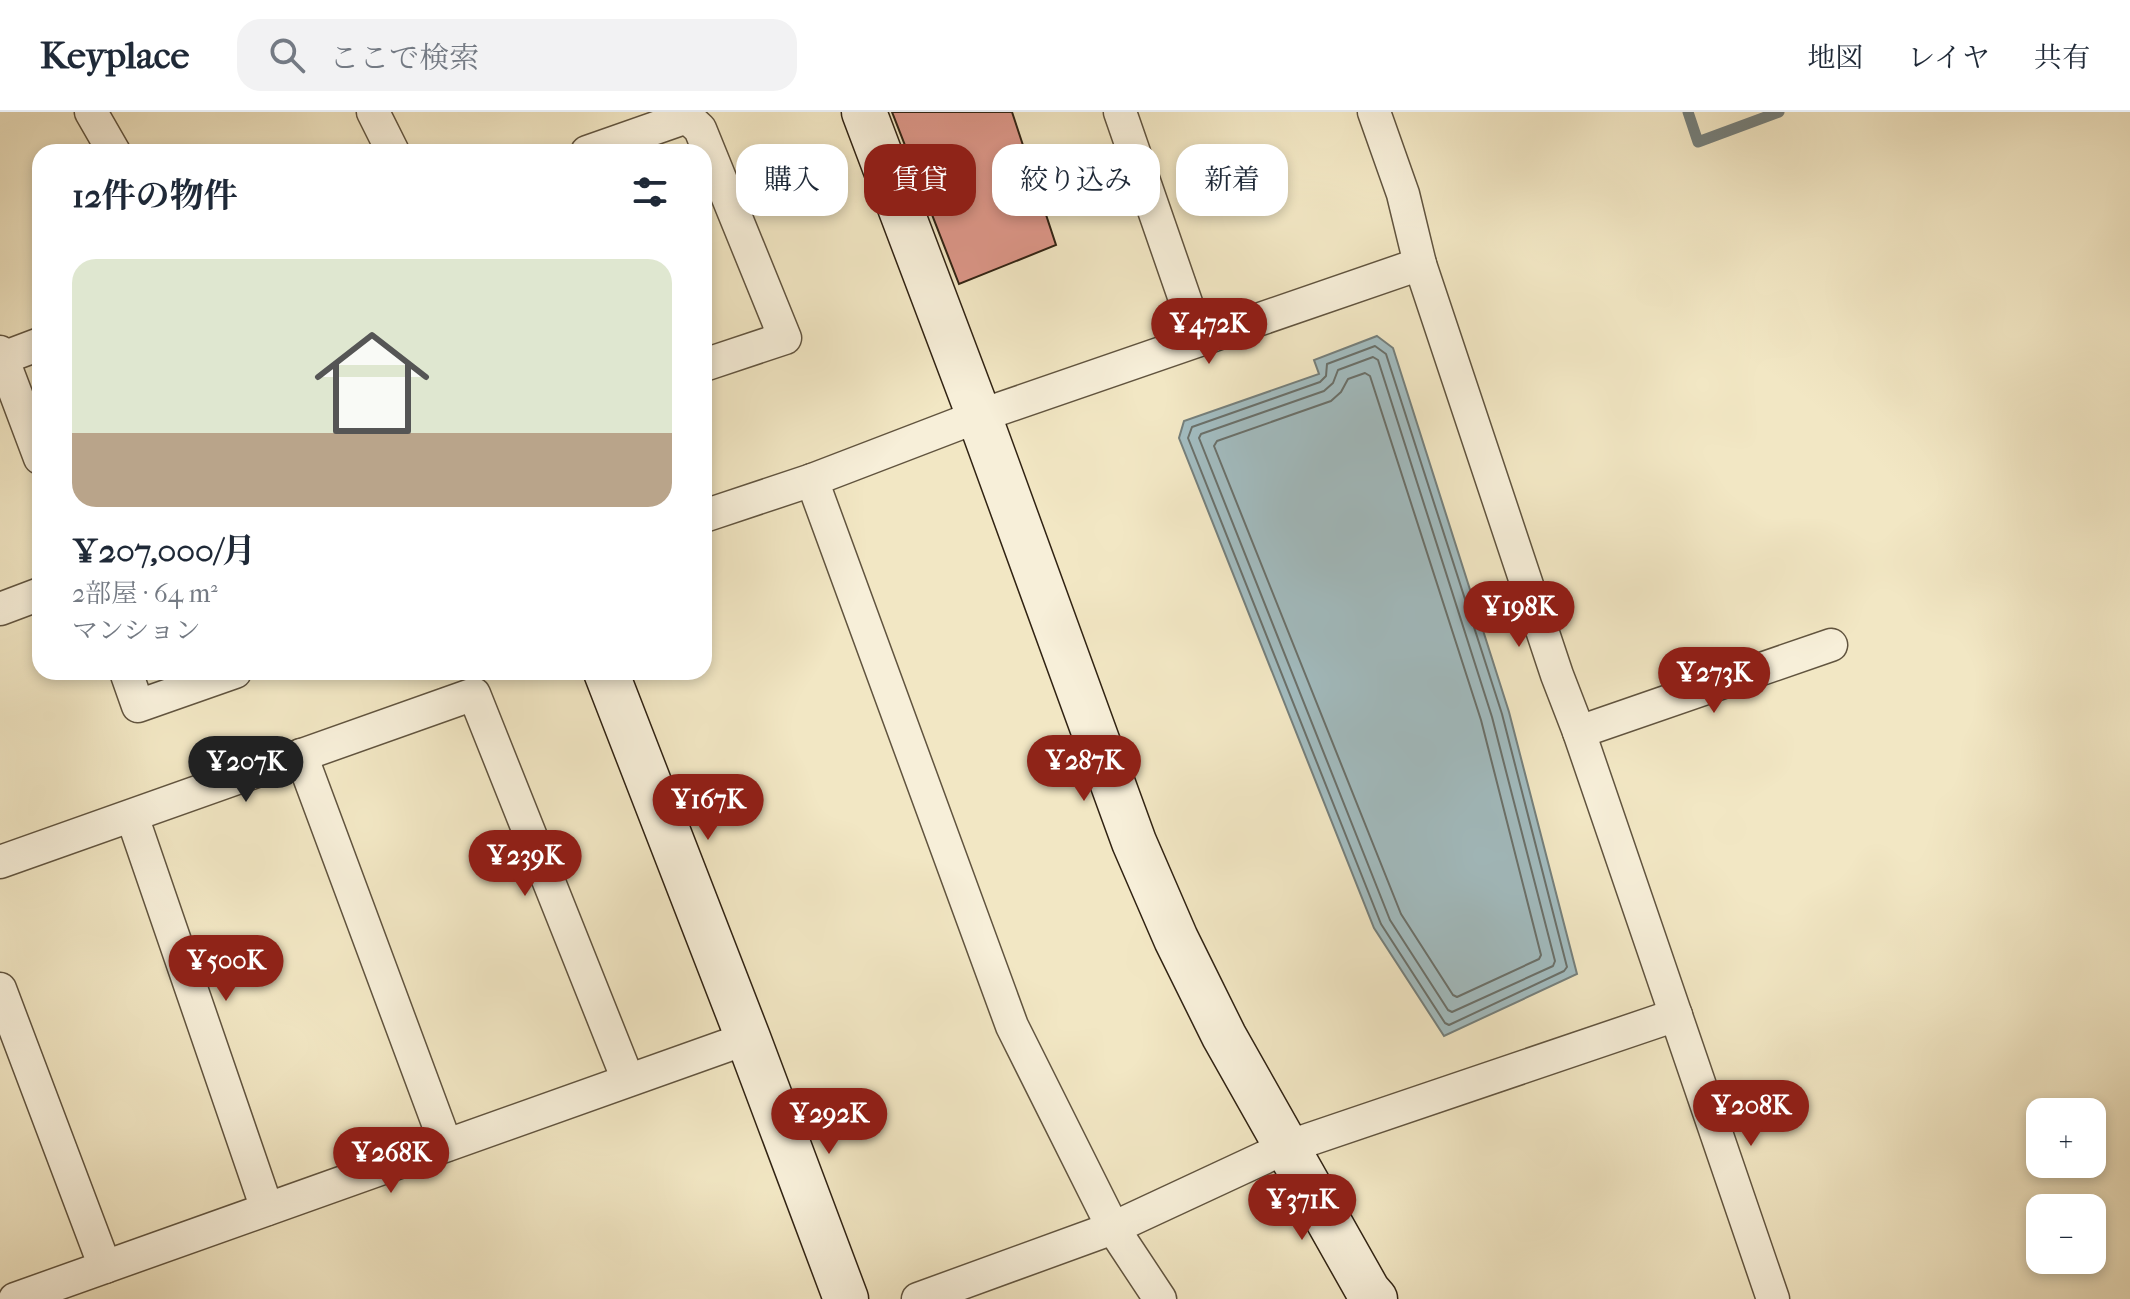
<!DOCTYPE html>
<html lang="ja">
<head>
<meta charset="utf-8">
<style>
  :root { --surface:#fff; --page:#f2f2f3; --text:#1f2937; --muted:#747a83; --line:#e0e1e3; --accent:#8f2418 }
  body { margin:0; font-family:"IM FELL French Canon","Noto Serif JP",serif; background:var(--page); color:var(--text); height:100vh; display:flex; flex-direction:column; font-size:30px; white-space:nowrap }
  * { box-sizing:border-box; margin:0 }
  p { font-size:26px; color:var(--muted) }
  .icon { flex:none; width:44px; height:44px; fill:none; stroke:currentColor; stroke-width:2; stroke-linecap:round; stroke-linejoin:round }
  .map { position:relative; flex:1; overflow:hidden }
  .details { position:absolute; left:32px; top:32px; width:680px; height:536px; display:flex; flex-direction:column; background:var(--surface); border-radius:24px; box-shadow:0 4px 12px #0003 }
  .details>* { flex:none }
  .top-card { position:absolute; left:736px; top:32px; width:760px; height:72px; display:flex; gap:16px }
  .tools { position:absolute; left:2026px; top:986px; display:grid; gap:16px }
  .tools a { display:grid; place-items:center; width:80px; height:80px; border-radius:16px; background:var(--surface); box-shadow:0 4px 12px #0003; font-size:40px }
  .price { position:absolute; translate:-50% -68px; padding:0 18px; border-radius:28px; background:var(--accent); color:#fff; font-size:26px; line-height:52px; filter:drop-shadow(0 2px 4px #0008) }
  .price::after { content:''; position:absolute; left:50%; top:48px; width:24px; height:18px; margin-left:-12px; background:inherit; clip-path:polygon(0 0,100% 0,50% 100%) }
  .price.selected { background:#222; color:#fff }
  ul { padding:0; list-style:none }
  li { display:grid; align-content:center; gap:16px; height:424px; padding:0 40px }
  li+li { border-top:2px solid var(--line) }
  li span { display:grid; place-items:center; height:248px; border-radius:24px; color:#555 }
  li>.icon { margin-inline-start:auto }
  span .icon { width:144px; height:144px; fill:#fffc; stroke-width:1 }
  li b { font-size:34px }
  h2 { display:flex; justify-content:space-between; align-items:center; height:96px; padding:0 40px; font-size:34px }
  .pill { padding:0 28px; border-radius:24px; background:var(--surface); box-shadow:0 4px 12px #0003; font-size:28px; line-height:72px }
  .pill.selected { background:var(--accent); color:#fff }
  header { display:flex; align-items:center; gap:48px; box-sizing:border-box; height:112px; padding:0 40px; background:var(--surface); border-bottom:2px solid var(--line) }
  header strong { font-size:38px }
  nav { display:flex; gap:44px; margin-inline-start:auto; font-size:28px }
  .search { width:560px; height:72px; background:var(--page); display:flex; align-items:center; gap:20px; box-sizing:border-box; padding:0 28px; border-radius:24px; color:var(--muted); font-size:30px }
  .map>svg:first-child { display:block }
  .water { fill:#a2bcc0; stroke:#757f7b; stroke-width:2 }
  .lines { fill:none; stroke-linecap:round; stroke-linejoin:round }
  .shore { stroke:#6a706a; stroke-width:2 }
  .stream { stroke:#757f7b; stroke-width:11 }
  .building { fill:#dc9688; stroke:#312313; stroke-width:2 }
  .street-casing { stroke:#61543f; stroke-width:35 }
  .secondary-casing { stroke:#312313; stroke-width:47 }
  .street { stroke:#f7efd9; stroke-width:32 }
  .secondary { stroke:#f7efd9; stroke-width:44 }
</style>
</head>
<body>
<header>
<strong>Keyplace</strong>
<div class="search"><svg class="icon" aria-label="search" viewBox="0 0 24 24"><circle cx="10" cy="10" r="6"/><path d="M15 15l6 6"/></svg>ここで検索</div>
<nav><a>地図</a><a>レイヤ</a><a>共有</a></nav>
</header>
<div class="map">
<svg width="2130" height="1187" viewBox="0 0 2130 1187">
  <rect width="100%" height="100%" fill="#f2e7c4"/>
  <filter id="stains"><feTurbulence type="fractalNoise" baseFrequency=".0025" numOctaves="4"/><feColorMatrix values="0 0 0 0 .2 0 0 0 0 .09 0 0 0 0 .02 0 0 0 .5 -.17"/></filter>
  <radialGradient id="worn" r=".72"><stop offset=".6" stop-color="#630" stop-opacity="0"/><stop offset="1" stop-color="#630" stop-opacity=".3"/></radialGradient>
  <path class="water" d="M1377,224L1393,236L1509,600L1577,862L1444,924L1374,816L1179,326L1184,309L1319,262L1314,248Z"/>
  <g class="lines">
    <g class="shore">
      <path d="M1375,234L1386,242L1502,602L1567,855L1564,859L1449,913L1445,911L1381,812L1188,326L1192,315L1320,270L1326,264L1327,252Z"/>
      <path d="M1373,245L1378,248L1492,605L1555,849L1553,854L1452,900L1448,898L1390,808L1199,326L1201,322L1324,279L1333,271L1338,258Z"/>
      <path d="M1365,261L1370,264L1481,608L1541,843L1539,847L1457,885L1453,883L1401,802L1214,334L1217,329L1331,289L1341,280L1348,267Z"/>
    </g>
    <path class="stream" d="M1688,0L1698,30L1779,0"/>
  </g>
  <path class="building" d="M892,0H1012L1056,133L959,172Z"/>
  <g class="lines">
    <g class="street-casing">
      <g id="street">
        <path d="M91,0L114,40"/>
        <path d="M373,0L393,40"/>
        <path d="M685,0L687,5L700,17L785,226L704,253"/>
        <path d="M1120,0L1199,228"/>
        <path d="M1374,0L1403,82L1420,152L1557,563L1579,620L1773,1187"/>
        <path d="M587,40L687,5"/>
        <path d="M0,240L40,346"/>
        <path d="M0,247L40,232"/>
        <path d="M812,368L1012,914L1113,1116L1160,1187"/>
        <path d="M704,404L812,368L979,304L1420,152"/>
        <path d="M0,497L40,482"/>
        <path d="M126,560L138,594L235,560"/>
        <path d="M1579,620L1831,533"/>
        <path d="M301,643L446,1033"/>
        <path d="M132,704L267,1097"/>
        <path d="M0,750L474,582L628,968"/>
        <path d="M0,877L105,1155"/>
        <path d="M15,1187L748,926"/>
        <path d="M918,1187L1113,1116L1287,1035L1676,903"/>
      </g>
    </g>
    <g class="secondary-casing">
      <g id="secondary">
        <path d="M864,0L979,304L1134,730L1176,827L1224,924L1368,1179L1375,1187"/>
        <path d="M606,560L748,926L846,1187"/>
      </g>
    </g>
    <use href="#street" class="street"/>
    <use href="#secondary" class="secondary"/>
  </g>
  <rect width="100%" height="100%" filter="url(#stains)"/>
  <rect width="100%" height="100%" fill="url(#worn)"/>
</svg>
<div class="tools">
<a>+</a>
<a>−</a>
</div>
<b class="price" style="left:1209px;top:254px">¥472K</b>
<b class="price" style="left:1519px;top:537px">¥198K</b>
<b class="price" style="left:1714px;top:603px">¥273K</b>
<b class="price" style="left:1084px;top:691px">¥287K</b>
<b class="price selected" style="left:246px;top:692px">¥207K</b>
<b class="price" style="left:708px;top:730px">¥167K</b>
<b class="price" style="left:525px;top:786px">¥239K</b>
<b class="price" style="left:226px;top:891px">¥500K</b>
<b class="price" style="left:1751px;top:1036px">¥208K</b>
<b class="price" style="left:829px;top:1044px">¥292K</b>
<b class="price" style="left:391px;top:1083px">¥268K</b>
<b class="price" style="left:1302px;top:1130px">¥371K</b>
<div class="top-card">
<a class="pill">購入</a>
<a class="pill selected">賃貸</a>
<a class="pill">絞り込み</a>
<a class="pill">新着</a>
</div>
<section class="details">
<h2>12件の物件<svg class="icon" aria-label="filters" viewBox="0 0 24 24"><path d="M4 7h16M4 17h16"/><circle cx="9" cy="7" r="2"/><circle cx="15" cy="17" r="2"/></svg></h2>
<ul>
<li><span style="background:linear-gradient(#dfe7d0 70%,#b9a48a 0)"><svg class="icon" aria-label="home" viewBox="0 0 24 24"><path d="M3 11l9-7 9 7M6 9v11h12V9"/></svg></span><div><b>¥207,000/月</b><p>2部屋 · 64 m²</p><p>マンション</p></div></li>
</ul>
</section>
</div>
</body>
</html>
